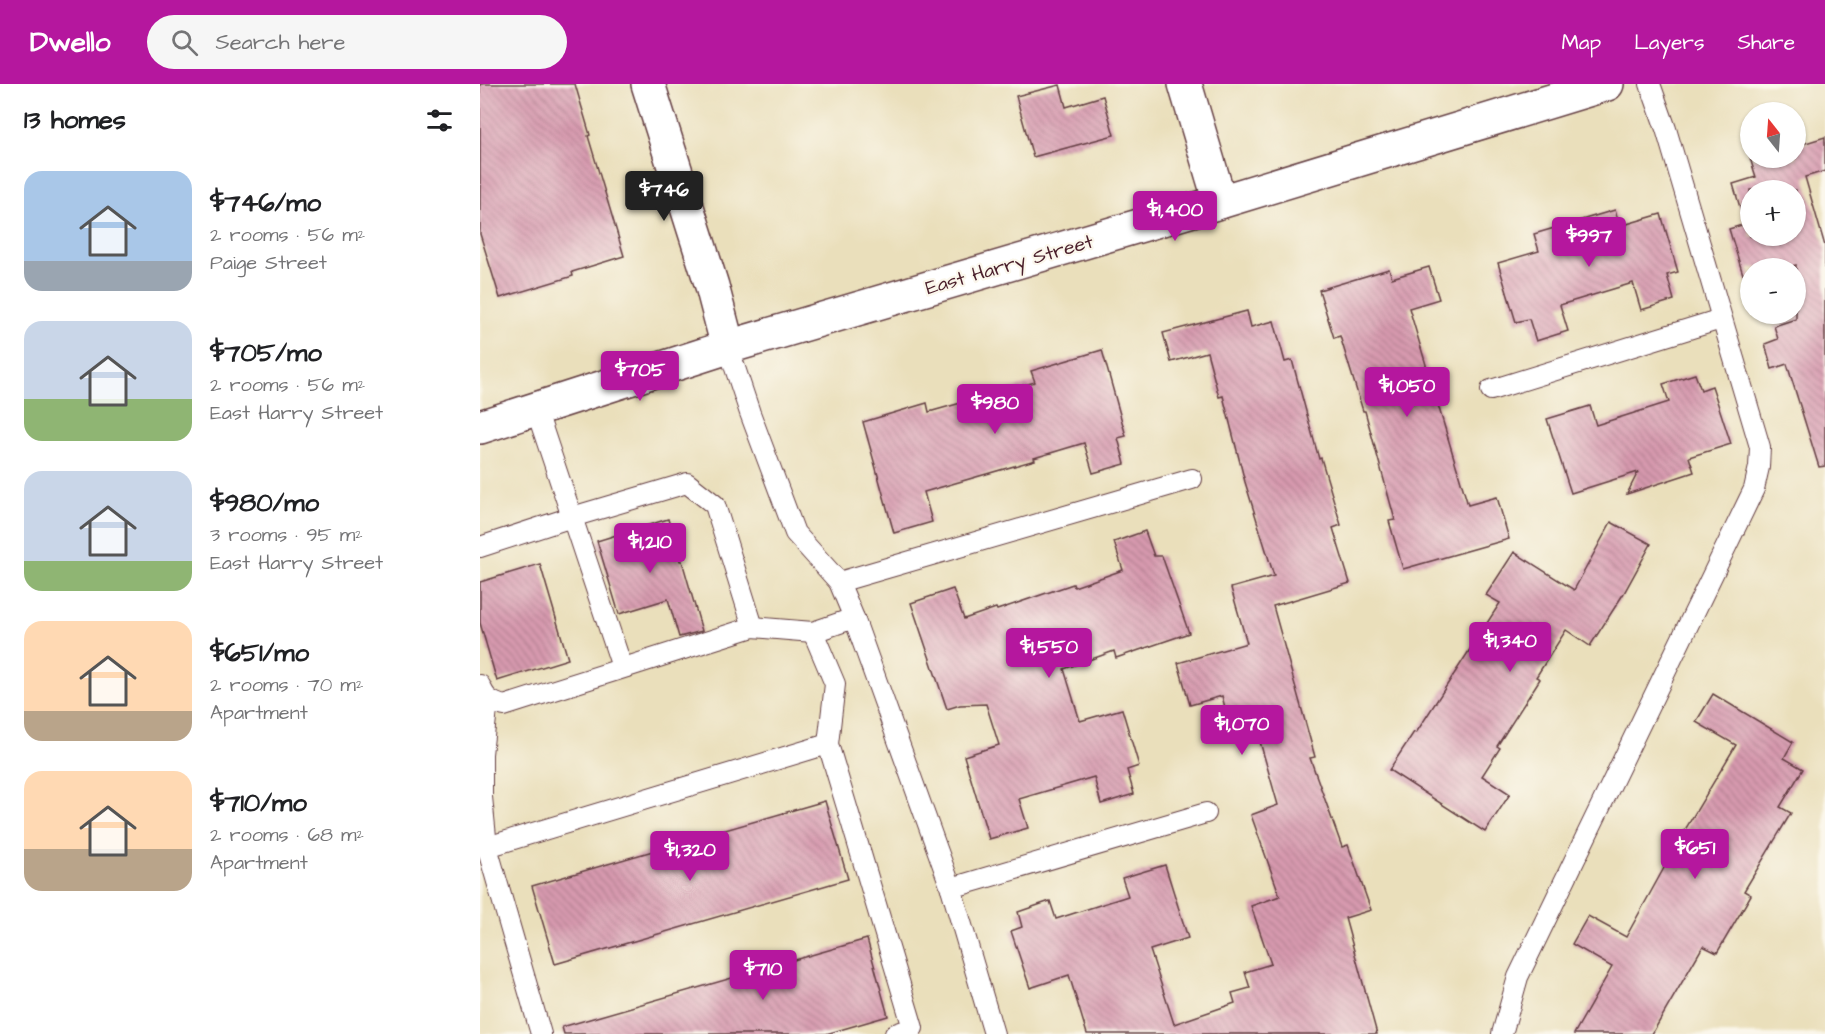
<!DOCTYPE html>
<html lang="en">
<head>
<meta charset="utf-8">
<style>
  :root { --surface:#fff; --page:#f6f6f6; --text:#202124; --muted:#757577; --accent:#b5179e }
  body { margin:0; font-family:"Architects Daughter",sans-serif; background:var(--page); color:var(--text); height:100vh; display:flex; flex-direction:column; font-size:22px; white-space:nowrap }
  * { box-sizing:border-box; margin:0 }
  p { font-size:20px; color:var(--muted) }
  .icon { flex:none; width:33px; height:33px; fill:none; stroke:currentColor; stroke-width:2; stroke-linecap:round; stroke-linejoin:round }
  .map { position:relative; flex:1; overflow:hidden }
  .sheet { display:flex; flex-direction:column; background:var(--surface); width:480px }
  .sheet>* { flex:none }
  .needle { width:39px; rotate:343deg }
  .tools { position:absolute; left:1260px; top:18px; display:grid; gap:12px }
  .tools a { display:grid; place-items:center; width:66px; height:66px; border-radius:50%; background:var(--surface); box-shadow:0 2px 4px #0004; font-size:30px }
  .price { position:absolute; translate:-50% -51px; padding:0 14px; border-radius:6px; background:var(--accent); color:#fff; font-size:20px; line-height:39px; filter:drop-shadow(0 2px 3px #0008) }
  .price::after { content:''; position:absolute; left:50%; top:36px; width:18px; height:14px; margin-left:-9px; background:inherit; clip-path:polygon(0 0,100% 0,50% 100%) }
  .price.selected { background:#222; color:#fff }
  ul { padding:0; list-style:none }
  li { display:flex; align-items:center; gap:18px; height:150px; padding:0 24px }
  li span { display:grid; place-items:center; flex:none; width:168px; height:120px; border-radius:18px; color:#555 }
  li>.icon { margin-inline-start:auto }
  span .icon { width:72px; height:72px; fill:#fffc; stroke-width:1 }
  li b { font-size:26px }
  h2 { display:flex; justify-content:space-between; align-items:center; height:72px; padding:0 24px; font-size:26px }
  header { display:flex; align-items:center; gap:36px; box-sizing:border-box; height:84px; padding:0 30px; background:var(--accent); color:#fff }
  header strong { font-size:28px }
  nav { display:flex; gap:33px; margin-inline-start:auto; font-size:21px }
  .search { width:420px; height:54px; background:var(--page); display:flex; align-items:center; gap:15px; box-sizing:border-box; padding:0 21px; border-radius:33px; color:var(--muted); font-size:22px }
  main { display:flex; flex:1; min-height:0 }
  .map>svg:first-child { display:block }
  .building { fill:url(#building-back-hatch); fill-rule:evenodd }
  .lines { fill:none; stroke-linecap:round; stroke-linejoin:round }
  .service-casing { stroke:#623c41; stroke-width:22 }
  .minor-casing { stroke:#623c41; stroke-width:36 }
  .secondary-casing { stroke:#623c41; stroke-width:36 }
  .service { stroke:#fff; stroke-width:20 }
  .minor { stroke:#fff; stroke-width:33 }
  .secondary { stroke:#fff; stroke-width:33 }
  .labels { text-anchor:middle; stroke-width:4.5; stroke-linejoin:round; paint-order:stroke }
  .street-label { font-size:20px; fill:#4a1f2b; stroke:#fbf7ec }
</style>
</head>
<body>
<header>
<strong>Dwello</strong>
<div class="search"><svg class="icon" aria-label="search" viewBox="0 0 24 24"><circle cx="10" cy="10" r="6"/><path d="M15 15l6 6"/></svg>Search here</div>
<nav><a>Map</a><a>Layers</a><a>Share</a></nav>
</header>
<main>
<section class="sheet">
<h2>13 homes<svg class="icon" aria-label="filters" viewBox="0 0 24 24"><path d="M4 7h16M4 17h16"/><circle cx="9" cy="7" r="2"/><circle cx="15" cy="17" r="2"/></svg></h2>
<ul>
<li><span style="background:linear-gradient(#a9c7e8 75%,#9aa5b1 0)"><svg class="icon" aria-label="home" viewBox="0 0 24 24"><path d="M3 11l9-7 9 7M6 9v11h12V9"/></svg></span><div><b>$746/mo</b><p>2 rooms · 56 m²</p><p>Paige Street</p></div></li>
<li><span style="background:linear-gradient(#c9d6e8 65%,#8fb573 0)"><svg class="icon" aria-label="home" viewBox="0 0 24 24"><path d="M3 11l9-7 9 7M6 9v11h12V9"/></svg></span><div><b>$705/mo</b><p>2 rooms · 56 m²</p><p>East Harry Street</p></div></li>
<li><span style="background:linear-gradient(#c9d6e8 75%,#8fb573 0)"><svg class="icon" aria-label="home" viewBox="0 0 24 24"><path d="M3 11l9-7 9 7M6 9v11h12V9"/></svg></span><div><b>$980/mo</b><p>3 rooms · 95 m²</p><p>East Harry Street</p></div></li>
<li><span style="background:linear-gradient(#ffd9b3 75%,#b9a48a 0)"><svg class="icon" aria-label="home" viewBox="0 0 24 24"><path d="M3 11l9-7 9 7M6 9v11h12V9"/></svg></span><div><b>$651/mo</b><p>2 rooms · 70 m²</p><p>Apartment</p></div></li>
<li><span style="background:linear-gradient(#ffd9b3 65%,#b9a48a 0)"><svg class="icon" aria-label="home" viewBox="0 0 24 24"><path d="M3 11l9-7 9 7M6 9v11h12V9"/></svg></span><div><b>$710/mo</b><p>2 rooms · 68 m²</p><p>Apartment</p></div></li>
</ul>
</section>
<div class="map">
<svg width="1345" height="950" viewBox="0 0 1345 950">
  <defs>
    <pattern id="building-back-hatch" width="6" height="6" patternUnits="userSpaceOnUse" patternTransform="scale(1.5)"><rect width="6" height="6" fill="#d79aaf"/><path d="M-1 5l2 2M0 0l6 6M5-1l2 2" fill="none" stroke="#b07d8f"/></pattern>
  </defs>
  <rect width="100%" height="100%" fill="#fbf7ec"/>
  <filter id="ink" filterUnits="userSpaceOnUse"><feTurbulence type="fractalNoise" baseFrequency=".0167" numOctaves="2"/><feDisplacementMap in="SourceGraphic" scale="12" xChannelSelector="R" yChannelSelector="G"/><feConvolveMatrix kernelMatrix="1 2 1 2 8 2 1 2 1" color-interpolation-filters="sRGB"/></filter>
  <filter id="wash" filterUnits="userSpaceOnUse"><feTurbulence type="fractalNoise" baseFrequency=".008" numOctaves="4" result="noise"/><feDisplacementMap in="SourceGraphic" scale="24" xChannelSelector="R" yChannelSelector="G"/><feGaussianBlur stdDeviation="1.35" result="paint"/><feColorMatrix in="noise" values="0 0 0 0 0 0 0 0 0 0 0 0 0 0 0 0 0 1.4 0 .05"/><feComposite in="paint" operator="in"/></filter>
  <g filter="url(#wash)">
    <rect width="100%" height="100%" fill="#eadfbb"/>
    <g id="blocks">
      <g class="building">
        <path d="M0,0H95L110,51L108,52L144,172L92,188L93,192L20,214L0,150Z"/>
        <path d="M580,1L586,23L623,12L634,51L553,73L536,12Z"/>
        <path d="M1345,53V87L1325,93L1345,162V382L1339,383L1307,280L1292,285L1285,260L1298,255L1294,242L1316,235V181L1304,184H1270V195L1265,197L1249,145L1265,140L1253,100L1276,93L1270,74H1316V62ZM1270,106H1316V152H1270Z"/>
        <path d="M1135,126L1140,142L1181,130L1198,188L1187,191L1194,216L1161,226L1153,199L1080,221L1088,247L1056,257L1049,235L1036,238L1018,179L1059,167L1054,150Z"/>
        <path d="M949,183L959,215L929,224L988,421L1017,413L1029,455L923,485L909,437L915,436L885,327H883L860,252L854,254L839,206L909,185L912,194Z"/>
        <path d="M767,227L771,243L794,237L805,278L812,276L839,375L841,374L861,441L853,444L870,499L793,522L835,673L830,674L862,763L868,761L891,826L865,834L897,950H607L589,891L550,904L531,847L542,843L538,828L570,817L576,835L648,812L642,794L685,781L708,854L670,866L694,940L755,919L752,909L770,904L765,888L791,880L771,822L800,812L771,731L798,721L775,640L751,647L742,612L710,621L698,579L767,559L751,504L794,492L765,398L743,312L739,313L727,268L691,278L683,249Z"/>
        <path d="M622,266L646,352L638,354L645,380L613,389L604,359L554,374L555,376L444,408L452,438L414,449L383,338L447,319L449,328L555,298L551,287Z"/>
        <path d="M1215,290L1221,306L1232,302L1251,360L1209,373L1214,388L1147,410L1158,388L1091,409L1067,335L1110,322L1116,341L1189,318L1183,300Z"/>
        <path d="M188,435L200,477H202L222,547L199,553L188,515L139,530L117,457Z"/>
        <path d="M1131,438L1171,460L1144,509L1110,562L1086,546L1056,593L1060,595L1017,662L1020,664L1002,692L1030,710L1005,748L909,686L934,648L936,649L1020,519L1006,511L1034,468L1094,506Z"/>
        <path d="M665,447L674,472H682L709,549L636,574L634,567L584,585L600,637L642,625L659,682L647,686L654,710L621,720L614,693L539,715L548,744L509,755L484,672L519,661L506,620L480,621L467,625L431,519L473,505L484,535L516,524L517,526L593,500L594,503L643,486L634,458Z"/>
        <path d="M60,480L88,575L17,597L0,539V498Z"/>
        <path d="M1233,610L1313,658L1304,674L1323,685L1300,723L1311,729L1264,807L1271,811L1237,869L1223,862L1172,950H1094L1132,883L1092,860L1108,832L1146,853L1206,744L1256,661L1216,638Z"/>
        <path d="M345,717L368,795L75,880L52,802Z"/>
        <path d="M387,855L408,932L346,950H84L82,943Z"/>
      </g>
    </g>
  </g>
  <g filter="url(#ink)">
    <use href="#blocks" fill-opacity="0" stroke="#623c41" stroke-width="1.5"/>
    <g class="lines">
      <g class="service-casing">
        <g id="service">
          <path d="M248,263L270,329L315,449L359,498L374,534L471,804L514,950"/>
          <path d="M1011,306L1241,235"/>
          <path d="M56,325L142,583"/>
          <path d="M0,463L92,433L207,399L235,421L273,543"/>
          <path d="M359,498L712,395"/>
          <path d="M333,548L355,600L348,660L433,944L415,950"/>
          <path d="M0,601C5,614 10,618 24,622L273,543L333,548L374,534"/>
          <path d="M8,616L2,670V713L7,763L61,950"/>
          <path d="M7,763L348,660"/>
          <path d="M471,804L726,729"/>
          <path d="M1022,950L1038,893L1274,405L1279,383L1280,363L1186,45L1170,0"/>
        </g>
      </g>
      <g class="minor-casing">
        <g id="minor">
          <path d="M168,0L232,202L248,263"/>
          <path d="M705,0L740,118"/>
        </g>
      </g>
      <g class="secondary-casing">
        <path id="secondary" d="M0,343L248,263L740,118L1127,0"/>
      </g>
      <use href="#service" class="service"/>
      <use href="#minor" class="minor"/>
      <use href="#secondary" class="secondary"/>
    </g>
  </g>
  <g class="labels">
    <g class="street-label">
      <text transform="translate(529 180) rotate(-16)" y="7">East Harry Street</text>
    </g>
  </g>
</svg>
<div class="tools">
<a><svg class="needle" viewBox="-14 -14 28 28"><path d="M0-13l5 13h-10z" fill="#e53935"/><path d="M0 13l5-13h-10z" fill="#757577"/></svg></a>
<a>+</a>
<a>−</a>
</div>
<b class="price selected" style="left:184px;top:138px">$746</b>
<b class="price" style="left:695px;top:158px">$1,400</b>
<b class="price" style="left:1109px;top:184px">$997</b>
<b class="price" style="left:160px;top:318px">$705</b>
<b class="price" style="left:927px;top:334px">$1,050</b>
<b class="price" style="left:515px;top:351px">$980</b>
<b class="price" style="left:170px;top:490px">$1,210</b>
<b class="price" style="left:1030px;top:589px">$1,340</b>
<b class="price" style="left:569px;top:595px">$1,550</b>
<b class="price" style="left:762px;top:672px">$1,070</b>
<b class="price" style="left:1215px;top:796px">$651</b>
<b class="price" style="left:210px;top:798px">$1,320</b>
<b class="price" style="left:283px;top:917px">$710</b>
</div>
</main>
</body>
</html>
